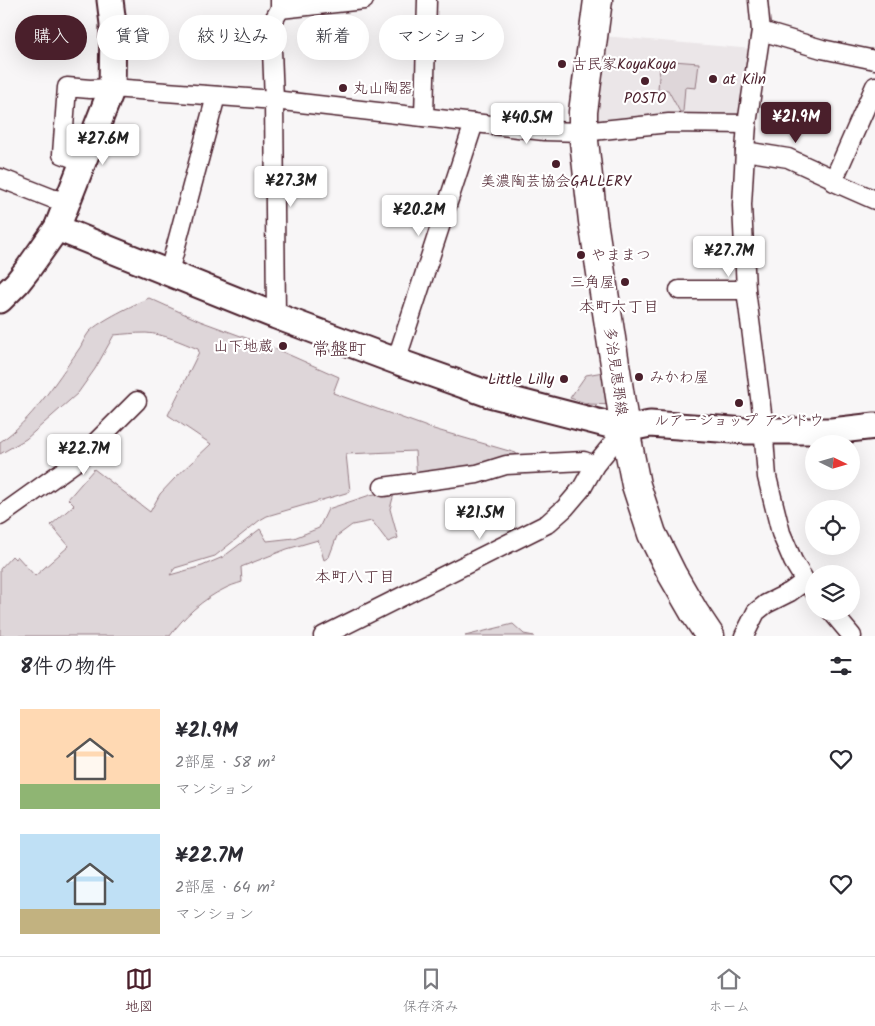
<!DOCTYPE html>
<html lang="ja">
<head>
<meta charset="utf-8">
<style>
  :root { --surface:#fff; --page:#f2f2f3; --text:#2b2b33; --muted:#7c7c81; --line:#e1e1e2; --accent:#4a1f2b }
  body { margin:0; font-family:Kalam,"Klee One",sans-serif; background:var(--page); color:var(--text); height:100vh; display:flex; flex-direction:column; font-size:19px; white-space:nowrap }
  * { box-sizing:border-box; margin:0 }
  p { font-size:16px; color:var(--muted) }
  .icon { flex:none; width:28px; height:28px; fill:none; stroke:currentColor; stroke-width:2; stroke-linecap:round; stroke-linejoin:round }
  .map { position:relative; height:636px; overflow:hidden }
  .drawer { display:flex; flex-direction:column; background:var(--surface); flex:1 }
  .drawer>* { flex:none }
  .top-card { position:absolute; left:15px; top:15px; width:500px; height:45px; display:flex; gap:10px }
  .needle { width:32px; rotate:95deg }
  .tools { position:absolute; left:805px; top:435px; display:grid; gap:10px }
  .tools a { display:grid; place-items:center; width:55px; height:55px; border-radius:50%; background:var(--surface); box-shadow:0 5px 20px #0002; font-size:25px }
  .price { position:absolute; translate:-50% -42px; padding:0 11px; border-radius:5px; background:#fff; color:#222; font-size:16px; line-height:32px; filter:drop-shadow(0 1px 2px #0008) }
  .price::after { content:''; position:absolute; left:50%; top:30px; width:15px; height:11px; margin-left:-8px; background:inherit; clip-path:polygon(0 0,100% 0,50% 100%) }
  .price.selected { background:var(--accent); color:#fff }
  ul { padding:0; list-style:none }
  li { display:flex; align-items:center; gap:15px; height:125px; padding:0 20px }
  li span { display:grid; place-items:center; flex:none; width:140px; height:100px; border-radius:0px; color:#555 }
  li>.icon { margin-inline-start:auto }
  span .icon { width:60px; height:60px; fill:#fffc; stroke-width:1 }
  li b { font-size:21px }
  h2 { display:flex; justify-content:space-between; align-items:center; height:60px; padding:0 20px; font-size:21px }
  .chip { padding:0 18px; border-radius:22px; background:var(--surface); box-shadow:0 5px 20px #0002; font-size:18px; line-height:45px }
  .chip.selected { background:var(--accent); color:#fff }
  .dock { display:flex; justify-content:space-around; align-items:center; height:70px; border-top:1px solid var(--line); background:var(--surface); font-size:14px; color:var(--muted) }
  .dock a { display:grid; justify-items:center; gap:2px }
  .dock .selected { color:var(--accent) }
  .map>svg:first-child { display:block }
  .built { fill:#ebe6e8 }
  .green { fill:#ded6d9; stroke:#947a82 }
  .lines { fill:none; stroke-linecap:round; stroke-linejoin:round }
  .street-casing { stroke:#4a1f2b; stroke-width:21 }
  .secondary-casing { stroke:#4a1f2b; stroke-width:29 }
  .primary-casing { stroke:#4a1f2b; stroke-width:31 }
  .street { stroke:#fff; stroke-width:18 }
  .secondary { stroke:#fff; stroke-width:25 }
  .primary { stroke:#fff; stroke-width:28 }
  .poi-dot { fill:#4a1f2b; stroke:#fff; stroke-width:2 }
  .labels { text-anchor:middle; stroke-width:4.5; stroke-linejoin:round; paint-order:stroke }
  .poi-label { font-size:15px; fill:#4a1f2b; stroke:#fff; text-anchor:start }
  .street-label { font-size:15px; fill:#4a1f2b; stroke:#fff }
  .neighbourhood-label { font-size:16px; fill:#4a1f2b; stroke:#fff }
  .quarter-label { font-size:18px; fill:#4a1f2b; stroke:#fff }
</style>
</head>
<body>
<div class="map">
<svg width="875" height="636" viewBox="0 0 875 636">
  <rect width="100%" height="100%" fill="#f8f6f7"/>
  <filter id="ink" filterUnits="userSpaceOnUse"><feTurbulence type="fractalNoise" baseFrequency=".02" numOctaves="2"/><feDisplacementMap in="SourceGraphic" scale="10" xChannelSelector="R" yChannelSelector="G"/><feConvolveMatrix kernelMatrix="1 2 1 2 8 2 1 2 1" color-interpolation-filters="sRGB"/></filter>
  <g filter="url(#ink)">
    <path class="built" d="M603,36L753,49L740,118L592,126Z"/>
    <g class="green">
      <path d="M673,61L699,63L696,88L685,87L683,112H680L668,90L658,89L660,65L667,66L668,63H673Z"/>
      <path d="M149,298L200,321L276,349L339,377L333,393L430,428L516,453L517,457L417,479L415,451L346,454L350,491L346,493L267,516L260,520L215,556L175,568L170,575L202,566L223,557L260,529L267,541L294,538L319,528L328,509L370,495L395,490L390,509L398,538L388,542L372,521L352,525L337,536L329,557L324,560L318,540L287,549L241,567L242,582C236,584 229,586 224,589C203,599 183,617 170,636H0V569L12,556L15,559L17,556L35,576L69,546L51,525L74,505L68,499L94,469L150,512L160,494L175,478L211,444L168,415L199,352L198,349C181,342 164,334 146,333C135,333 124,334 114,335L95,369L78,393L26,439L0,454V442C31,421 56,382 77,352C82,346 84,338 89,332C101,320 133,305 149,298Z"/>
      <path d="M609,371L615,405L589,404L570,398L586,375Z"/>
      <path d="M513,624L524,634L534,636H465Z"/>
    </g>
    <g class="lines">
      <g class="street-casing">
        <g id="street">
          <path d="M758,0L761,31L747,124L745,151L742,205L746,290L762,413L767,477L781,533L793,561L805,581L814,591"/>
          <path d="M280,9L364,0"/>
          <path d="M761,31L822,49L875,60"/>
          <path d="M424,117L427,0"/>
          <path d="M745,151L788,158L834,179V182L875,200"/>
          <path d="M83,162L62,154L67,87L90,89L112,88L274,100L544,131L583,132L669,123L747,124"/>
          <path d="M0,178L51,198L67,202"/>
          <path d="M834,179L875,86"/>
          <path d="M169,272L216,96"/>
          <path d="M679,290H746"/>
          <path d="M276,316L274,100L271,25L280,9V0"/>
          <path d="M396,361L474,123"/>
          <path d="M383,487L477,474L506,465L584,461L595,465"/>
          <path d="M0,516L77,461L137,401"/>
          <path d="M831,611L852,636"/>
          <path d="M323,636L547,524L565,508L582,488L595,465L625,429"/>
          <path d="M744,636L756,612L766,604L790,592L805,581"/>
        </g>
      </g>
      <g class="secondary-casing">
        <g id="secondary">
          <path d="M57,228L276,316L396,361L489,394L625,429L650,424L747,431H832L875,426"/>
          <path d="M0,300L17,283L28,269L57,228L112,88L113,24L110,0"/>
        </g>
      </g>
      <g class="primary-casing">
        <path id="primary" d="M598,0L583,112V132L593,221L625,429L636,485L652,534L672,574L694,612L710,636"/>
      </g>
      <use href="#street" class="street"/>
      <use href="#secondary" class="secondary"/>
      <use href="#primary" class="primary"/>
    </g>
  </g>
  <g class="poi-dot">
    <circle cx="562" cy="64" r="5"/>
    <circle cx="713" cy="79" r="5"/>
    <circle cx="645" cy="81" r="5"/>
    <circle cx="343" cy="88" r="5"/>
    <circle cx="556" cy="164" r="5"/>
    <circle cx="581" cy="255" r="5"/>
    <circle cx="625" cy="282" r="5"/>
    <circle cx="283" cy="346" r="5"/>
    <circle cx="639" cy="377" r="5"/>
    <circle cx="564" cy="379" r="5"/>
    <circle cx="739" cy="403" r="5"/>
  </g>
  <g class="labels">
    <g class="poi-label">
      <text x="572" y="69">古民家KoyaKoya</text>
      <text x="723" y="84">at Kiln</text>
      <text x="353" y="93">丸山陶器</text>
      <text x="645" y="103" text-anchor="middle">POSTO</text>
      <text x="556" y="186" text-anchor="middle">美濃陶芸協会GALLERY</text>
      <text x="591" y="260">やままつ</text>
      <text x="615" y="287" text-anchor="end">三角屋</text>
      <text x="273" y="351" text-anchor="end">山下地蔵</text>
      <text x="649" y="382">みかわ屋</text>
      <text x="554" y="384" text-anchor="end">Little Lilly</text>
      <text x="739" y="425" text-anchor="middle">ルアーショップ アンドウ</text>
    </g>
    <g class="street-label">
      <text transform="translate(616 371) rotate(82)" y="5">多治見恵那線</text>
    </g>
    <g class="neighbourhood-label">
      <text x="619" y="312">本町六丁目</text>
      <text x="355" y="582">本町八丁目</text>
    </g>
    <g class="quarter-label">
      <text x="339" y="355">常盤町</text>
    </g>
  </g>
</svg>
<div class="tools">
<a><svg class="needle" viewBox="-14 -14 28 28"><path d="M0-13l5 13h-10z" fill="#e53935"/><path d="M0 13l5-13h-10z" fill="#7c7c81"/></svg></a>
<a><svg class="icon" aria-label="locate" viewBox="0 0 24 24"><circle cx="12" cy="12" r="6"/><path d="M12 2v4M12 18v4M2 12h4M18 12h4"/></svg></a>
<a><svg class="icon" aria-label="layers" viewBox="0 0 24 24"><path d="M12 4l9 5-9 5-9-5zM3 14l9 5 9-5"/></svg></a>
</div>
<b class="price selected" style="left:796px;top:144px">¥21.9M</b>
<b class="price" style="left:527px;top:145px">¥40.5M</b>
<b class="price" style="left:103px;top:166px">¥27.6M</b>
<b class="price" style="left:291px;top:208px">¥27.3M</b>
<b class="price" style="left:419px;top:237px">¥20.2M</b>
<b class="price" style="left:729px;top:278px">¥27.7M</b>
<b class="price" style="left:84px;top:476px">¥22.7M</b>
<b class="price" style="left:480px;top:540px">¥21.5M</b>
<div class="top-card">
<a class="chip selected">購入</a>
<a class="chip">賃貸</a>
<a class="chip">絞り込み</a>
<a class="chip">新着</a>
<a class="chip">マンション</a>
</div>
</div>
<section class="drawer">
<h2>8件の物件<svg class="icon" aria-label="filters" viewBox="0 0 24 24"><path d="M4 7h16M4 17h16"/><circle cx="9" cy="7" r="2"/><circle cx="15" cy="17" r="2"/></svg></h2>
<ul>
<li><span style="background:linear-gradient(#ffd9b3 75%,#8fb573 0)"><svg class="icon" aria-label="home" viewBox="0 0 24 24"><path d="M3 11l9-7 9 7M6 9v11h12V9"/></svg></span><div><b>¥21.9M</b><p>2部屋 · 58 m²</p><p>マンション</p></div><svg class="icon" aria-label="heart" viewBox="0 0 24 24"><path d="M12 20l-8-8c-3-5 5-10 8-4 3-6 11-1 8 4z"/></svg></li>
<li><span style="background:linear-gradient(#bfe0f5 75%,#c2b280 0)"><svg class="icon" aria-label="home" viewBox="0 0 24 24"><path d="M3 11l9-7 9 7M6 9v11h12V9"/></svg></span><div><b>¥22.7M</b><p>2部屋 · 64 m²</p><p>マンション</p></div><svg class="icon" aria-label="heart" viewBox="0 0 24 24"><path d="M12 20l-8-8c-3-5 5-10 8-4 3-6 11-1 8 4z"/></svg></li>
</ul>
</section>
<nav class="dock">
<a class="selected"><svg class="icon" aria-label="map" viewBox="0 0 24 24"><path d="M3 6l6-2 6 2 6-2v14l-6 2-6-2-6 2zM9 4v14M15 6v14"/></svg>地図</a>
<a><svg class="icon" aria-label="saved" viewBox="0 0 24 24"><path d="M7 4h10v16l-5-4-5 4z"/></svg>保存済み</a>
<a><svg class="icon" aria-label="home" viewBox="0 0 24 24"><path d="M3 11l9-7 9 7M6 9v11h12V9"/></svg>ホーム</a>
</nav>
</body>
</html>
